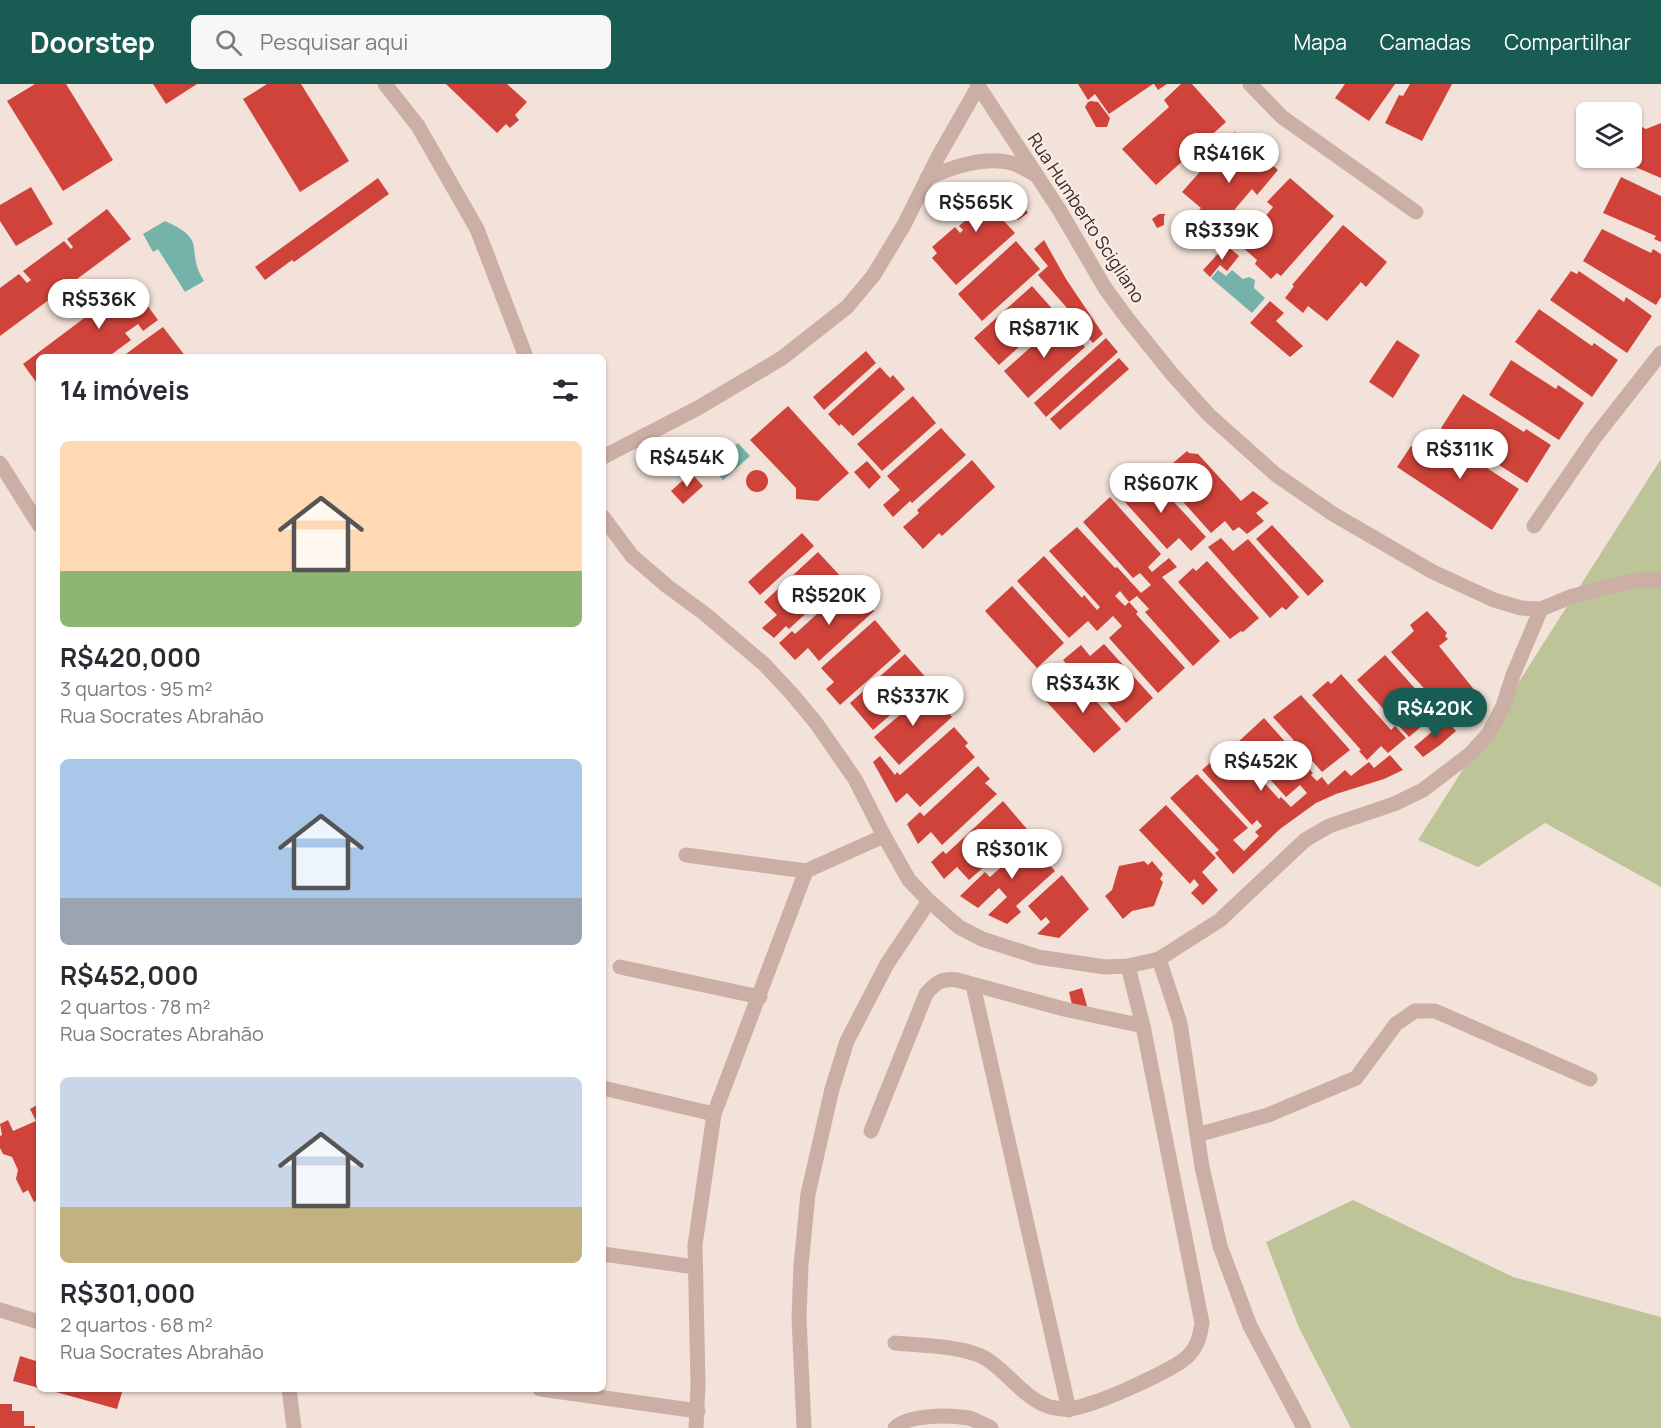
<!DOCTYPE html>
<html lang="pt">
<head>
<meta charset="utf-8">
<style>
  :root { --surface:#fff; --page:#f7f7f7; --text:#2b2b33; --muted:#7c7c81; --accent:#185c54 }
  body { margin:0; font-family:Manrope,sans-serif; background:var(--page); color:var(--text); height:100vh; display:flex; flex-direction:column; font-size:22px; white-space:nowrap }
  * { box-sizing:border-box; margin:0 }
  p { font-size:20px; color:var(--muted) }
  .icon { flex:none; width:33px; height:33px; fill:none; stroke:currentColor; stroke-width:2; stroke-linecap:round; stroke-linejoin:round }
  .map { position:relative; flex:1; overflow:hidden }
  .panel { position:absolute; left:36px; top:270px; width:570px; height:1038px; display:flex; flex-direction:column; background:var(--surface); border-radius:9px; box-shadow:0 2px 4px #0004 }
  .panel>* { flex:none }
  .controls { position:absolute; left:1576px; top:18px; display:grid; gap:12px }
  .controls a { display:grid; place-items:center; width:66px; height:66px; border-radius:9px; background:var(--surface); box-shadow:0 2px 4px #0004; font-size:30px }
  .price { position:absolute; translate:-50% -51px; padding:0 14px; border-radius:21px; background:#fff; color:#222; font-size:20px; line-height:39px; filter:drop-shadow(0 2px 3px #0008) }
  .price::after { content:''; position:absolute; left:50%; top:36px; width:18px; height:14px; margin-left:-9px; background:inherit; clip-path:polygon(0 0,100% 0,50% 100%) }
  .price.on { background:var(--accent); color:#fff }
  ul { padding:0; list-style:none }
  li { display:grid; align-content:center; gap:12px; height:318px; padding:0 24px }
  li span { display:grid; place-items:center; height:186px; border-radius:9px; color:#555 }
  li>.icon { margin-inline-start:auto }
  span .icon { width:108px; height:108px; fill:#fffc; stroke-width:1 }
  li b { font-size:26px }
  h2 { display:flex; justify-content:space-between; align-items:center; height:72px; padding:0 24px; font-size:26px }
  header { display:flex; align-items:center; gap:36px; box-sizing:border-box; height:84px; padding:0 30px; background:var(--accent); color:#fff }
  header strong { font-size:28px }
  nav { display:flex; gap:33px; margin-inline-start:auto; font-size:21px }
  .search { width:420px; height:54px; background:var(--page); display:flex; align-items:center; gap:15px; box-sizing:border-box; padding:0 21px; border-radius:9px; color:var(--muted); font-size:22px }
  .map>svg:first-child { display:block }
  .green { fill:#bdc497 }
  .water { fill:#75b3aa }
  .building { fill:#d0433a }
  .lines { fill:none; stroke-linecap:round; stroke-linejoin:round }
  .minor { stroke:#ccafa4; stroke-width:15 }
  .labels { text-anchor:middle; stroke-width:4.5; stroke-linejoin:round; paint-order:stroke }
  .street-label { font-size:18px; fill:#372826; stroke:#fbede5 }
</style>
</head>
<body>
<header>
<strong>Doorstep</strong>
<div class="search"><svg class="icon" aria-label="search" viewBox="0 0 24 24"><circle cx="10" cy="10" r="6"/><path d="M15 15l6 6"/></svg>Pesquisar aqui</div>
<nav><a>Mapa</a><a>Camadas</a><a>Compartilhar</a></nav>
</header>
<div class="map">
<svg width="1661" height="1344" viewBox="0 0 1661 1344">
  <rect width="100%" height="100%" fill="#f3e2d9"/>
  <g class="green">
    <path d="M1661,375V803L1545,739L1478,783L1418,756Z"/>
    <path d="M1353,1116L1513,1193L1661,1233V1344H1351L1299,1244L1266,1158Z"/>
  </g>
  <g class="water">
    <path d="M165,137C210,157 184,165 204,197L185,208L158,165L153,168L143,150Z"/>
    <path d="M1218,186L1226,192L1232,186L1243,195L1249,193L1255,196L1254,204L1265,214L1252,229L1211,194Z"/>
    <path d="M738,359L750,372L723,396L712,383Z"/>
  </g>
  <g class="building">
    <path d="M35,0H66L113,76L63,107L7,17Z"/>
    <path d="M153,0H197L166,20Z"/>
    <path d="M267,0H301L349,77L300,108L243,15Z"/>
    <path d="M446,0H507L527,18L515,31L519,36L510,44L506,40L497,49Z"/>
    <path d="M1078,0H1153L1109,30L1095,10L1088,16Z"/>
    <path d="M1154,0H1167L1158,6Z"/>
    <path d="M1181,0H1192L1226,38L1156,101L1122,65L1169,23L1164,16Z"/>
    <path d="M1345,0H1395L1369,37L1335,14Z"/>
    <path d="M1410,0H1452L1422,57L1385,39L1399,11L1403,12Z"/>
    <path d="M1091,17L1098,18L1110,34L1107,43H1096L1085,23L1088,18Z"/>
    <path d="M1632,38L1646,45L1661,39V94L1614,74H1632Z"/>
    <path d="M1235,48L1278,86L1257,111L1252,105L1230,131L1243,144L1226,161L1214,150L1218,145L1198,127L1201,124L1182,108Z"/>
    <path d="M1621,93L1661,112V158L1654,155L1656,152L1603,129Z"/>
    <path d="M378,94L389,110L294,178L292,176L265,196L255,183Z"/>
    <path d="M1290,94L1334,132L1281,192L1277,189L1271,195L1255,180L1257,176L1241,162L1273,123L1267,118Z"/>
    <path d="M31,103L53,140L16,162L0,137V121Z"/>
    <path d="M985,106H988L989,116L999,107L1015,114L1023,121L1028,129L1018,136L1011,127L1002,135L1015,149L956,201L932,174L937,169L932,163L955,143L960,149L963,146L959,142L974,129L978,133L991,122L989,120L964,124L948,118L964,108Z"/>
    <path d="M107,125L131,155L0,252V204L19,190L27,199L31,196L23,187L64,157L71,165L73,163L67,155Z"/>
    <path d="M1159,130H1166L1164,132V141L1157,144L1152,135Z"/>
    <path d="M1343,141L1387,178L1366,203L1361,198L1327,237L1308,222L1303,229L1285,214L1294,202L1292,201Z"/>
    <path d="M1602,145L1651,169L1653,165L1661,170V213L1656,221L1583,177Z"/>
    <path d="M1044,156L1066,195L1103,250L1093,259L1064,227L1067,224L1038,191L1048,182L1034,165Z"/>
    <path d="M1016,157L1040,185L982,237L958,210Z"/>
    <path d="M1226,161L1239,172L1227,187L1220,181L1210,193L1203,186Z"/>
    <path d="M1571,187L1577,190L1579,187L1624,218L1626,213L1652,232L1627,269L1550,216Z"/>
    <path d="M131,199L158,236L143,247L138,240L131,245L125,249L131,256L108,273H39V302L23,280Z"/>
    <path d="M1032,202L1056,229L999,281L974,254Z"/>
    <path d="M1270,217L1284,229L1276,237L1303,262L1290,273L1250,239Z"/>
    <path d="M1539,225L1592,262L1594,259L1618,276L1592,313L1515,258Z"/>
    <path d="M1061,236L1085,263L1028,314L1004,287Z"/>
    <path d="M163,243L186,273H122L142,258Z"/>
    <path d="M1106,254L1118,268L1046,333L1034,319Z"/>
    <path d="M1397,256L1420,271L1393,314L1369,298Z"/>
    <path d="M866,267L876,279L824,326L813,313Z"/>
    <path d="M1119,274L1129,285L1060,346L1050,335Z"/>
    <path d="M1511,276L1556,305L1558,301L1584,319L1559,356L1489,311Z"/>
    <path d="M880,283L890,294L893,291L905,305L853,352L841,340L839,342L828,330Z"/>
    <path d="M1463,310L1524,348L1526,345L1551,361L1527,399L1441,344Z"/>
    <path d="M913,312L936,339L882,387L857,360Z"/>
    <path d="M788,322L849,389L818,417L796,415V404L750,356Z"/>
    <path d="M941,344L966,371L912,419L910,417L893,433L883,421L900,406L887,392Z"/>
    <path d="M1432,348L1519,405L1492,446L1397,383L1411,362L1420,368Z"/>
    <path d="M1187,367L1189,369L1198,370L1241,417L1253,407L1269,419L1256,429L1264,437L1247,450L1239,443L1233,447L1225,437L1211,449L1159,391Z"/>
    <path d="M972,376L995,403L942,452L939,449L923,465L903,443L919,429L917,426Z"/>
    <path d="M867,377L881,393L869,405L854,388Z"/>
    <circle cx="757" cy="397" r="11"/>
    <path d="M691,389L703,402L683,420L671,407Z"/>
    <path d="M1132,393L1143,405L1154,396L1206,453L1191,467L1179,454L1167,465L1116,408Z"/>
    <path d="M1110,413L1161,470L1148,483L1152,488L1169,474L1177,483L1162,493L1220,557L1193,582L1145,528L1149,525L1137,512L1129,518L1120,507L1115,512L1125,522L1129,518L1138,528L1136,530L1185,584L1158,609L1109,554L1122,542L1113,532L1097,547L1088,537L1069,554L1017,497L1044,472L1082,514L1084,511L1097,526L1100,523L1049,467L1077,443L1115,484L1117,483L1141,509L1151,501L1140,489L1133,494L1083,438Z"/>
    <path d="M1272,441L1324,497L1308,512L1256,455Z"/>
    <path d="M802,449L814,462L760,511L748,498Z"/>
    <path d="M1221,454L1233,467L1248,455L1299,513L1286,526L1282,523L1270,534L1208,463Z"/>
    <path d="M818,468L843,495L789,545L786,542L774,554L762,544L777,531L764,518Z"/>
    <path d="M1207,477L1259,534L1243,548L1241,547L1230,555L1178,498L1193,484L1196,487Z"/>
    <path d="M850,500L874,527L819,577L808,564L795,576L779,559L792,547L795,550Z"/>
    <path d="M1012,502L1064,559L1037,584L985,527Z"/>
    <path d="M1427,527L1447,549L1445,552L1448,555L1439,562L1476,608L1472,627L1457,610L1441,623L1391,568L1414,547L1410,541Z"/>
    <path d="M875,536L901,567L840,621L826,605L834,598L821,584Z"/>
    <path d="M1104,560L1153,614L1126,639L1077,584L1073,587L1063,576L1081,561L1090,572Z"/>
    <path d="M905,570L929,597L873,646L850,619Z"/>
    <path d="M1385,571L1437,629L1409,653L1357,596Z"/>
    <path d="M1072,590L1121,645L1094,669L1044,615Z"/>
    <path d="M1341,590L1391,646L1395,642L1406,654L1388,669L1381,662L1367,676L1359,667L1361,666L1312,611L1328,597L1331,600Z"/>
    <path d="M929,606L952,633L899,681L874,653Z"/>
    <path d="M1301,611L1350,666L1322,688L1273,633Z"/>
    <path d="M1264,634L1313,689L1311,691L1317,697L1322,693L1328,701L1345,686L1351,692L1369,678L1374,684L1390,671L1403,686L1384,695L1336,710L1316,719L1280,745L1233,790L1215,769L1219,766L1170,714L1197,690L1248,744L1233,756L1244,767L1259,752L1255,748L1262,742L1257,736L1252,741L1202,686L1230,661L1279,715L1281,713L1291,723L1307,709L1300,701L1286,713L1237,659Z"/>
    <path d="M1446,636L1456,647L1440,661L1423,673L1414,663Z"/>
    <path d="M954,643L968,659L965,662L975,673L920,723L907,709L896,719L873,678L880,672L895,691L897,688L900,691Z"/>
    <path d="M978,682L990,695L985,699L997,710L942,761L931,748L918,760L907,740L920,728L924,732Z"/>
    <path d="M1003,717L1027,745L969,796L957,783L944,795L931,778L943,767L946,770Z"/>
    <path d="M1166,721L1216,774L1202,788L1218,806L1203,821L1191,809L1199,801L1194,795L1190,800L1139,746Z"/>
    <path d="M1028,749L1043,765L1038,769L1055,787L1016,822L1021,828L1007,840L988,831L1007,813L999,804L978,824L960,812L985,788L990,793L1008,777L1002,772Z"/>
    <path d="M1144,777L1148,781L1152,777L1163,790L1160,795L1163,798L1154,822L1132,827L1123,835L1105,812L1112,806L1119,782Z"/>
    <path d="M1062,791L1089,825L1059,854L1037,850L1050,838L1046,833L1041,837L1028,822Z"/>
    <path d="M1082,904L1087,922L1073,925L1069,908Z"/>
    <path d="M39,1020V1115L34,1118L28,1106L23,1109L16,1095L18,1086L12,1073L3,1070L0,1064V1052L2,1051L0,1040L8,1036L13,1047L36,1037L30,1025Z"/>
    <path d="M20,1272L39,1278V1304L13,1297Z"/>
    <path d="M45,1305H123L117,1325Z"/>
    <path d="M0,1320H12V1327H24V1342H35V1344H0Z"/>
  </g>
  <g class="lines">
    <g class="minor">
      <path d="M385,0L418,42L477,145L526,273"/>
      <path d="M977,0L1060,127L1105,204L1127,234L1172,290L1209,331L1275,390L1333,430L1433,488L1494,516L1521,524L1541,525L1570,513L1605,503L1639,496H1661"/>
      <path d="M1250,0L1282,33L1416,128"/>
      <path d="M927,94C953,83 983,72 1012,79C1019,81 1027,86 1034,90"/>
      <path d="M603,373L698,324L782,274L847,223L873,192L904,141L938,73L978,3"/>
      <path d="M0,379L39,441"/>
      <path d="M603,433L632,472L667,502L705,530L765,581L792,610L816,639L855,695L884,752L909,796L929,817L959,843L982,855L1038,873L1105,883L1128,882L1159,875L1220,836L1305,756L1329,742L1394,720L1423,706L1470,670L1489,649L1503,622L1513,591L1541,525"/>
      <path d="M1534,442L1595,353L1661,269"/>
      <path d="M686,771L806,787"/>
      <path d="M1159,875L1180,939L1202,1083L1220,1162L1250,1242L1304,1344"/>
      <path d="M620,883L760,913"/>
      <path d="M973,901L1069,1326"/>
      <path d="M603,1004L714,1030"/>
      <path d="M871,1047L926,910C935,899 942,894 957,896L1064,925L1143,942"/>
      <path d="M1197,1051L1268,1031L1356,994L1396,940L1415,927H1435L1590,995"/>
      <path d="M603,1170L695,1183"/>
      <path d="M0,1226L39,1238"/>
      <path d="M895,1259C919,1261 964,1262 985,1274C1007,1287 1023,1314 1050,1323C1055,1324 1063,1326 1068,1325C1088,1325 1175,1286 1188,1272C1198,1262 1200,1251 1202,1239L1143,942L1128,882"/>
      <path d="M289,1305L294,1344"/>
      <path d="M540,1305L698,1327"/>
      <path d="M696,1344L698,1300L695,1161L714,1030L806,787L884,752"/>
      <path d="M804,1344L799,1234L801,1181L808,1110L832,1005L847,957L887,880L929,817"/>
      <path d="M895,1344C909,1330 949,1331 969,1334C976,1336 984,1341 991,1344"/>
    </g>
  </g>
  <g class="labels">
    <g class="street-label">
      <text transform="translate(1086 134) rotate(57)" y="6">Rua Humberto Scigliano</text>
    </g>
  </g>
</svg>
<div class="controls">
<a><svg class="icon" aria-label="layers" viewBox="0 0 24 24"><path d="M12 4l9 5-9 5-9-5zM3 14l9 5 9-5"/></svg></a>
</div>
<b class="price" style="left:1229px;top:100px">R$416K</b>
<b class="price" style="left:976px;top:149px">R$565K</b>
<b class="price" style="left:1222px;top:177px">R$339K</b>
<b class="price" style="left:99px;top:246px">R$536K</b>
<b class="price" style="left:1044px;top:275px">R$871K</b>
<b class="price" style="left:1460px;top:396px">R$311K</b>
<b class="price" style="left:687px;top:404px">R$454K</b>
<b class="price" style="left:1161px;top:430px">R$607K</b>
<b class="price" style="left:829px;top:542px">R$520K</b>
<b class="price" style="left:1083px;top:630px">R$343K</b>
<b class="price" style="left:913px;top:643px">R$337K</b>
<b class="price on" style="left:1435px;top:655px">R$420K</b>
<b class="price" style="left:1261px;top:708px">R$452K</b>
<b class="price" style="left:1012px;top:796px">R$301K</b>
<section class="panel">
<h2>14 imóveis<svg class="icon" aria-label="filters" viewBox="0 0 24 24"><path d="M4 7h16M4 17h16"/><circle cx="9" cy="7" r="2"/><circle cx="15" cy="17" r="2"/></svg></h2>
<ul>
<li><span style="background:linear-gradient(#ffd9b3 70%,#8fb573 0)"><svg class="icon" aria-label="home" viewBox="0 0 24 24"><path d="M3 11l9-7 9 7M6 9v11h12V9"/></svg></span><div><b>R$420,000</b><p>3 quartos · 95 m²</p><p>Rua Socrates Abrahão</p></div></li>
<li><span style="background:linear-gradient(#a9c7e8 75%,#9aa5b1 0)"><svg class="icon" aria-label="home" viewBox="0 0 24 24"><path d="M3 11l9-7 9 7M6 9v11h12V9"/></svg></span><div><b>R$452,000</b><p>2 quartos · 78 m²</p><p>Rua Socrates Abrahão</p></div></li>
<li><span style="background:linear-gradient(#c9d6e8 70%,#c2b280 0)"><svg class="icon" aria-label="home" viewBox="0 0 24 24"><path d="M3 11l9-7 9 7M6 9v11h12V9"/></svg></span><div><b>R$301,000</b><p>2 quartos · 68 m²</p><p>Rua Socrates Abrahão</p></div></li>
</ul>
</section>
</div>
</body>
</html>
